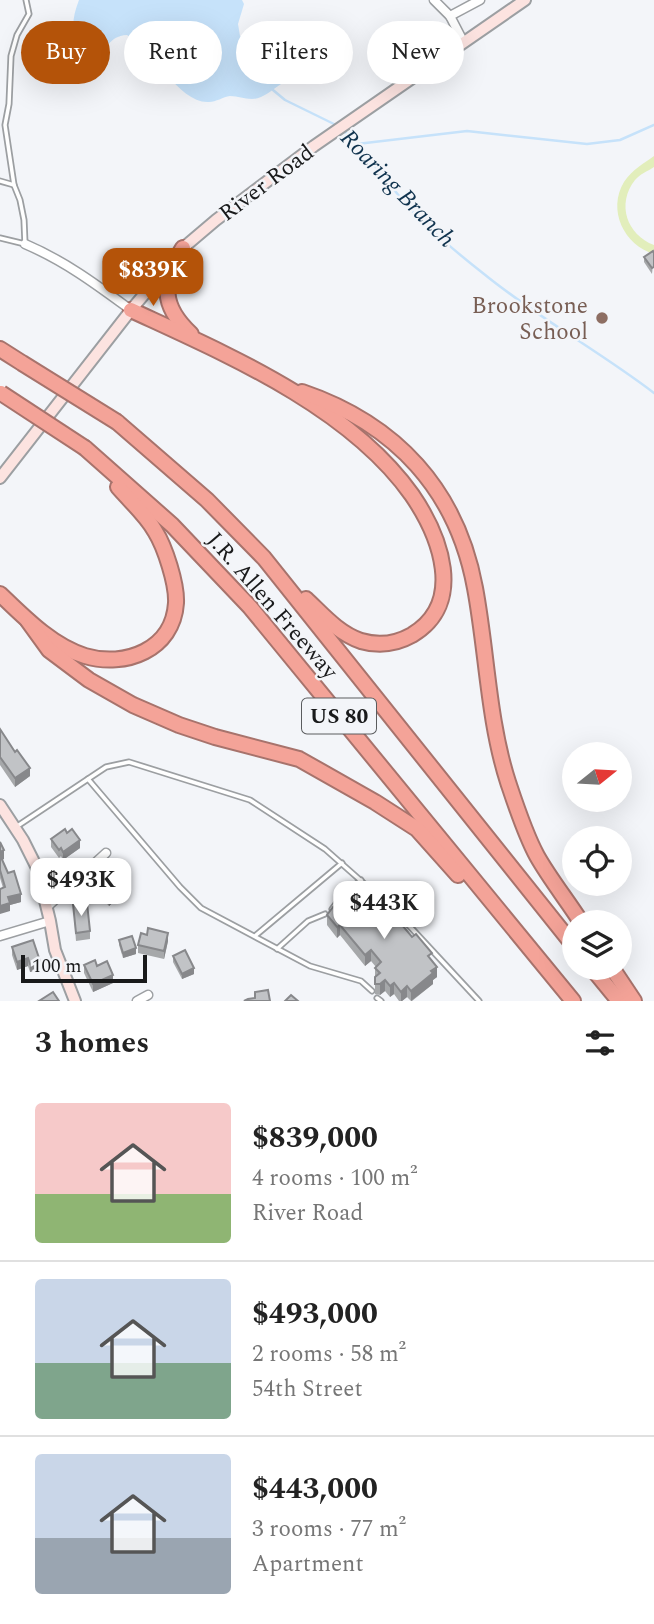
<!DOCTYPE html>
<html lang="en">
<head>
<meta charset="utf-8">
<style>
  :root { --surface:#fff; --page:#f6f6f6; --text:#222; --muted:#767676; --line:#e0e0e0; --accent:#b45309 }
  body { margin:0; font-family:Spectral,serif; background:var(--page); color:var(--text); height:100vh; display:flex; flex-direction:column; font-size:26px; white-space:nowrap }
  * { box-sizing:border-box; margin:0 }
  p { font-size:23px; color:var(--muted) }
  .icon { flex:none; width:38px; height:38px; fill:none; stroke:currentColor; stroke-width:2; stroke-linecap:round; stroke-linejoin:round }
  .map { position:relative; height:1001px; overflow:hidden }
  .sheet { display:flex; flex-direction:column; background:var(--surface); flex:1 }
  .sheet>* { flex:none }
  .banner { position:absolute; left:21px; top:21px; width:612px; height:63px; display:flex; gap:14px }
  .needle { width:46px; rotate:72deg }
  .tools { position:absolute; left:562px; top:742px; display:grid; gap:14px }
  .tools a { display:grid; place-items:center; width:70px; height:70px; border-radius:50%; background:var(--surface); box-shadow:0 7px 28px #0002; font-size:35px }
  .scale { position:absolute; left:21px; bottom:18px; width:126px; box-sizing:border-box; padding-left:7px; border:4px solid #191a1b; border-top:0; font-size:19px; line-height:24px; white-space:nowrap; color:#191a1b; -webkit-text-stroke:5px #f3f5f9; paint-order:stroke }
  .price { position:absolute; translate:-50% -60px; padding:0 16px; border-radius:14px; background:#fff; color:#222; font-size:23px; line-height:46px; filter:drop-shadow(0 2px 4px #0008) }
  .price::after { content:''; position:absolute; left:50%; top:42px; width:21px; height:16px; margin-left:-10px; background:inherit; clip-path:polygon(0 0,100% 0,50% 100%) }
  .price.on { background:var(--accent); color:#fff }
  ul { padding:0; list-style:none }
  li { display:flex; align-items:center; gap:21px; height:175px; padding:0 35px }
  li+li { border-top:2px solid var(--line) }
  li span { display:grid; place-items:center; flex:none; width:196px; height:140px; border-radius:7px; color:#555 }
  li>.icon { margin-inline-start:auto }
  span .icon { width:84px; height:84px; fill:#fffc; stroke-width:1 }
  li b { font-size:30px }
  h2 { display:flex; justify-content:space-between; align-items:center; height:84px; padding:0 35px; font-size:30px }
  .tag { padding:0 24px; border-radius:32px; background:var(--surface); box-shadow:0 7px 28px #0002; font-size:24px; line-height:63px }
  .tag.on { background:var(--accent); color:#fff }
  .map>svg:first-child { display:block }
  .green { fill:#e2eebb }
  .water { fill:#c6e2fa }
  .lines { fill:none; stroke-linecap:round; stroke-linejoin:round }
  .stream { stroke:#c6e2fa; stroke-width:2.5 }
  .lane-casing { stroke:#9c9fa2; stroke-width:7 }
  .street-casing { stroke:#9c9fa2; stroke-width:11 }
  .secondary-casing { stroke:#9c9fa2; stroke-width:14 }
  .highway-casing { stroke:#a7736c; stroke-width:18 }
  .lane { stroke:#fff; stroke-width:3.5 }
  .street { stroke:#fff; stroke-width:8 }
  .secondary { stroke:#fce3e0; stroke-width:10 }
  .highway { stroke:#f4a398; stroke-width:14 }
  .highway-bridge-casing { stroke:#a7736c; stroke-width:18; stroke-linecap:butt }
  .highway-bridge { stroke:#f4a398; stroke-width:14 }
  .wall { fill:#a6a8aa }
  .shaded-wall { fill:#87888b }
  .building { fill:#c1c3c6; stroke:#87888b; stroke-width:2 }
  .education-dot { fill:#8d6e63; stroke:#f3f5f9; stroke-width:2.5 }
  .labels { text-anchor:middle; stroke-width:5; stroke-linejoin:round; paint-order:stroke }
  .shield { fill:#f3f5f9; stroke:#5a5c5e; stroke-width:2 }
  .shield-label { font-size:21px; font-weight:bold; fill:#191a1b }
  .street-label { font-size:23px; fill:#191a1b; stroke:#f3f5f9 }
  .education-label { font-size:23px; fill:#785e54; stroke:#f3f5f9; text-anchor:end }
  .water-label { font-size:24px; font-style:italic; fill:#11344f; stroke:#f3f5f9 }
</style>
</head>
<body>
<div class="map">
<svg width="654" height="1001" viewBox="0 0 654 1001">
  <rect width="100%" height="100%" fill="#f3f5f9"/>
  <path class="green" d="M654,156V167C648,171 640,174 635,180C616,204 627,235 654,245V254C624,245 607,210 624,182C632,170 643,164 654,156Z"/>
  <path class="water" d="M79,0H242L244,4L238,24L240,36L271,63L281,84C272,90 262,99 252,99C244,99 238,96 230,96C223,97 216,102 209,102C179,104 154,50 127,35C108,36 106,51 94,63C73,42 68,28 79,0Z"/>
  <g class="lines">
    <g class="stream">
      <path d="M273,90L285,100L338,126"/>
      <path d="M343,130C370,156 390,188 416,215C437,236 461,256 484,274C538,318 599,351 654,393"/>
      <path d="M357,144L467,131L587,144L620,140L654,125"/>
    </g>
    <g class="lane-casing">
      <g id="lane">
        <path d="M0,181L14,185"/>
        <path d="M0,238L25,244L24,220L20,200L14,185L5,125L9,104L11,56L17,35L29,14L26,0"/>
        <path d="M88,779L180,887L201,908L310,966L361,981L372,991"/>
        <path d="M16,827L106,767L129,762L250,800L325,849L394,910"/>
        <path d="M332,909L341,897L361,880"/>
        <path d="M402,918L479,1001"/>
        <path d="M255,936L342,863"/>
        <path d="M277,949L308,921L325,914"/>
        <path d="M377,998L381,1001"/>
      </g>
    </g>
    <g class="street-casing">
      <g id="street">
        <path d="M434,0L450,16L463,41"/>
        <path d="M450,16L480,0"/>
        <path d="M25,244C65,261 97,285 131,310"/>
        <path d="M47,907L106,853"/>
        <path d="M0,936L50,921"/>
        <path d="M137,1001L148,995"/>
      </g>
    </g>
    <g class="secondary-casing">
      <g id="secondary">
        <path d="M0,478L131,310L183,248L216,220L314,146L525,0"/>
        <path d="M0,805L23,840L37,868L50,921L55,950L75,1001"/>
      </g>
    </g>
    <g class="highway-casing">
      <g id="highway">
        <path d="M183,248C162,282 160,305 191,334"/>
        <path d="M131,310C226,354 349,406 412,495C440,536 466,603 412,635C396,644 378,646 361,641C338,633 323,615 306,599"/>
        <path d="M0,349L22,363"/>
        <path d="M302,392C396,424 457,490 475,588C487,652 488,720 508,782C516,806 525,834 537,856C550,879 567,900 581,922"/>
        <path d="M117,422L207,500L264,558L574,946"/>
        <path d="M85,448L172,525L250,607L573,1001"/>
        <path d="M0,594C24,617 52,646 85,656C125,668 173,650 176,603C177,584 165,547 155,531C146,515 130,501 118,487"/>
        <path d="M28,621L49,650L89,680L133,705L179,725L215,737L299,759L375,802L417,829L458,875"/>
        <path d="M592,968L619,1001"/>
        <path d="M612,968L634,1001"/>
      </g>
    </g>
    <use href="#lane" class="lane"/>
    <use href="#street" class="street"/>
    <use href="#secondary" class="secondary"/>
    <use href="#highway" class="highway"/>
    <g class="highway-bridge-casing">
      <g id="highway-bridge">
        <path d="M22,363L117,422"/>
        <path d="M1,393L85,448"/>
      </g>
    </g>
    <use href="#highway-bridge" class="highway-bridge"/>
  </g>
  <g class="wall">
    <path d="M654,253L652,274L644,262V257Z"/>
    <path d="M0,729L30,776L15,787L0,765Z"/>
    <path d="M67,833L80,848L63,860L61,856L59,858L51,847V839Z"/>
    <path d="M0,842L4,859L2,860L21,902L10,905V911L0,878Z"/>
    <path d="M105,875L124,893L109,906L99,895V887L105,882Z"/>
    <path d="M73,904L90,931V939L76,941Z"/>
    <path d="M340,905L386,914L405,928L432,960L437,977L433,980V984L412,1001H411L407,997L402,1001H399L394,994L390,997L385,991L380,995L375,994V968L376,967L371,961L365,966L340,935L337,938L327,925V915Z"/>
    <path d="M33,940L40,969L30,972L28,966L17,970L12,955V947Z"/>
    <path d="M119,940L136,954L123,958L119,945Z"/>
    <path d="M168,941L164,959L138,953V945Z"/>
    <path d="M173,956L194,974L182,979L173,962Z"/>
    <path d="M84,965L97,966L113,983L93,992L84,973Z"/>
  </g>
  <g class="shaded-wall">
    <path d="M30,768V776L15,787V778Z"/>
    <path d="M80,840V848L63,860V852Z"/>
    <path d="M4,850V859L0,860V852Z"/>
    <path d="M124,885V893L109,906V898Z"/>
    <path d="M21,894V902L10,905V911L0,914V906L8,897Z"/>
    <path d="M340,925V935L337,938V927Z"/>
    <path d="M168,933V941L164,959V951Z"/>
    <path d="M136,948V954L123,958V953Z"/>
    <path d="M371,950V961L365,966V955Z"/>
    <path d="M28,958V966L17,970V962Z"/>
    <path d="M40,961V969L30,972V964Z"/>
    <path d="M437,967V977L433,980V984L411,1001V991Z"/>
    <path d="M194,968V974L182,979V974Z"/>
    <path d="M113,975V983L93,992V984Z"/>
    <path d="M385,980V991L380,995V984Z"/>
    <path d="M394,983V994L390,997V986Z"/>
    <path d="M407,986V997L402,1001H401V992Z"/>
  </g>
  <g class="building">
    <path d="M653,251L654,253V267L652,268L644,257Z"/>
    <path d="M0,729L15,752L17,750L30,768L15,778L0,757Z"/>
    <path d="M65,829L67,833L72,829L80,840L63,852L61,848L59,850L51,839Z"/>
    <path d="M0,842L4,850L0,852Z"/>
    <path d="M0,855L8,873L14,871L21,894L8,897L10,903L0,906V889L5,887L0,870Z"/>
    <path d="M111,870L124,885L109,898L99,887L109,879L105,875Z"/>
    <path d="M360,888L363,891L366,889L386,914L393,908L405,922L402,925L412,937L416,934L432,953L428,956L437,967L431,971L433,973L411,991L407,986L401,992L394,983L390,986L385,980L380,984H375V977L380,973L375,968L381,962L371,950L365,955L340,925L337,927L327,915L333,907L339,903L340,905Z"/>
    <path d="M87,903L90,931L76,933L73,904Z"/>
    <path d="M148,928L168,933L164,951L138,945L141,933L147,935Z"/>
    <path d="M132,936L136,948L123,953L119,940Z"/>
    <path d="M33,940L40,961L30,964L28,958L17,962L12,947Z"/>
    <path d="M185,950L194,968L182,974L173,956Z"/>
    <path d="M95,960L97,966L107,961L113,975L93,984L84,965Z"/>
    <path d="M268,990L270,1001H244L248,999L255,998V992Z"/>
    <path d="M53,992L59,1001H39Z"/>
    <path d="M291,995L298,1001H285Z"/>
  </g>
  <circle class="education-dot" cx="602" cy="318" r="7"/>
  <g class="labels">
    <rect class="shield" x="302" y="698.5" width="74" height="35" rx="5"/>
    <g class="shield-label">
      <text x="339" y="723">US 80</text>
    </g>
    <g class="street-label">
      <text transform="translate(266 182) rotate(-37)" y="8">River Road</text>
      <text transform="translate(273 605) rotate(49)" y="8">J.R. Allen Freeway</text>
    </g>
    <g class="education-label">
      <text x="588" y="313">Brookstone<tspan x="588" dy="26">School</tspan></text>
    </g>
    <g class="water-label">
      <text transform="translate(398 188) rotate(46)" y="8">Roaring Branch</text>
    </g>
  </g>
</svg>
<div class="tools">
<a><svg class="needle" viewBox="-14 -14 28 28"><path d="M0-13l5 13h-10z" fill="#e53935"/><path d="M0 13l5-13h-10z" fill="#767676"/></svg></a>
<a><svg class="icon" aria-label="locate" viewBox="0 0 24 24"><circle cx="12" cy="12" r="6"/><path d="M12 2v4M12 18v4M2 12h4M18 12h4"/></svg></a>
<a><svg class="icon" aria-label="layers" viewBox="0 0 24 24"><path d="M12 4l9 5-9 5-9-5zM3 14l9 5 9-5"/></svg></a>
</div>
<div class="scale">100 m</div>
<b class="price on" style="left:153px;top:308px">$839K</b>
<b class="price" style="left:81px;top:918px">$493K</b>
<b class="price" style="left:384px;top:941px">$443K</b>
<div class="banner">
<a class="tag on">Buy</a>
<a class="tag">Rent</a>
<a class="tag">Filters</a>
<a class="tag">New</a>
</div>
</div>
<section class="sheet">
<h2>3 homes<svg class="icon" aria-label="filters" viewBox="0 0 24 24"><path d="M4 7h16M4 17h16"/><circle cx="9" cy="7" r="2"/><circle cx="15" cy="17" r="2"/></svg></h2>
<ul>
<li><span style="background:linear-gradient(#f6c9c9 65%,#8fb573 0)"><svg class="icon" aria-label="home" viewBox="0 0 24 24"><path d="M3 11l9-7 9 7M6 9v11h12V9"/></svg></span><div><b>$839,000</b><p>4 rooms · 100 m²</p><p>River Road</p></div></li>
<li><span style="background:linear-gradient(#c9d6e8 60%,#7fa58c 0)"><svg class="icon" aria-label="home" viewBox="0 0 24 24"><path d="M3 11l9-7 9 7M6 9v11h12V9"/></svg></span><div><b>$493,000</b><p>2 rooms · 58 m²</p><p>54th Street</p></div></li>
<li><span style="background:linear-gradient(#c9d6e8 60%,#9aa5b1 0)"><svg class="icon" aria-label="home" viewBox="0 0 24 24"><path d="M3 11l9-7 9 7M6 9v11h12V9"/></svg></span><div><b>$443,000</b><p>3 rooms · 77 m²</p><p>Apartment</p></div></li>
</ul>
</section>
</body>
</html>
